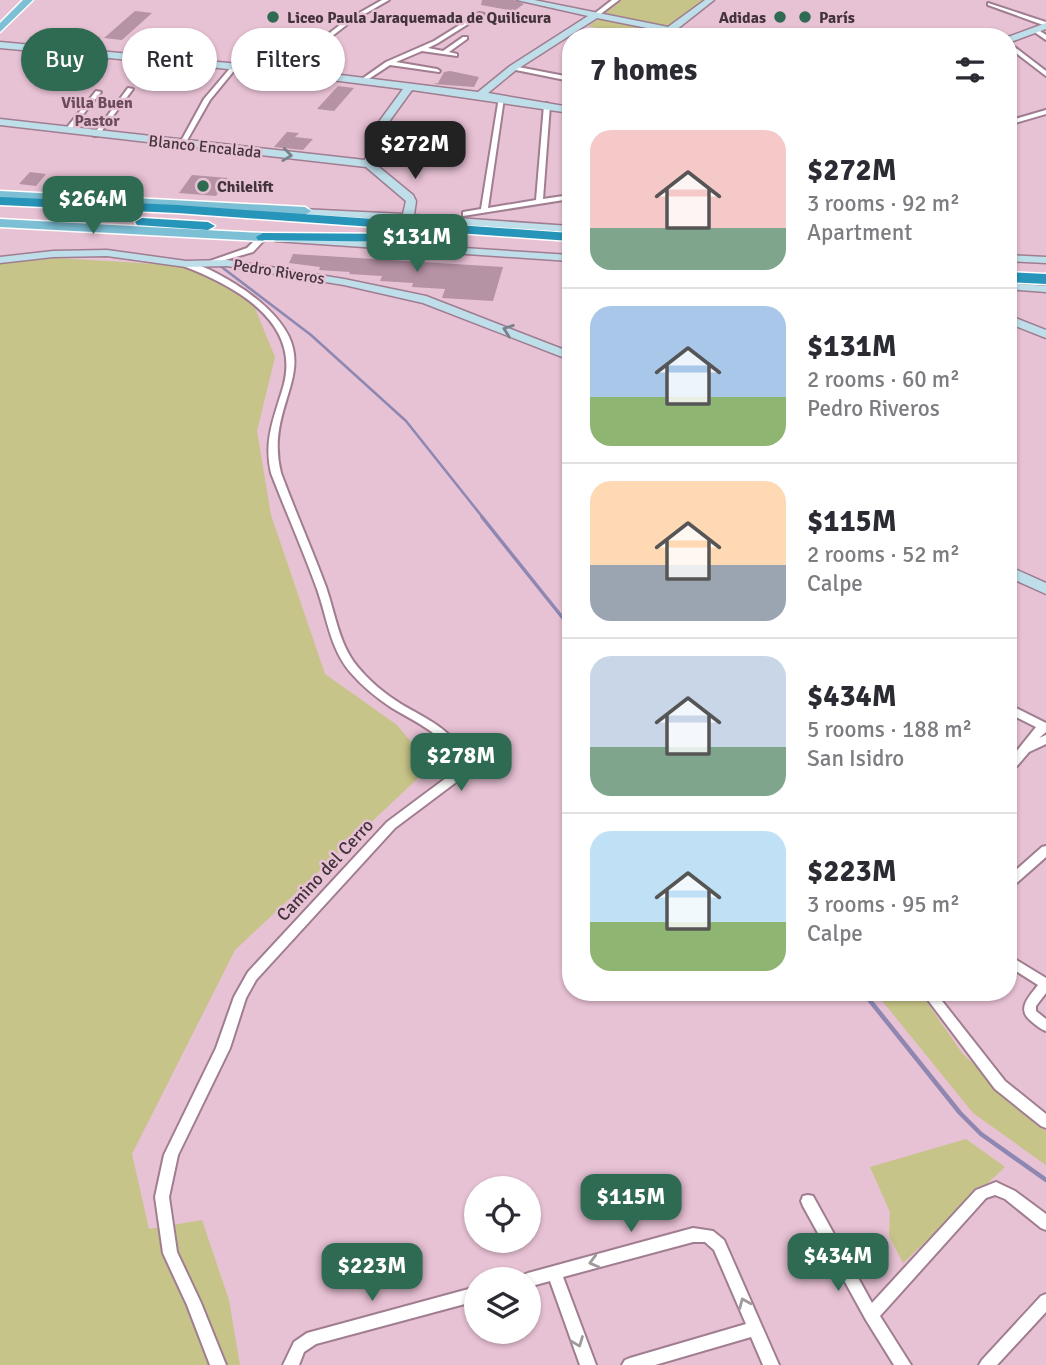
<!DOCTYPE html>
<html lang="en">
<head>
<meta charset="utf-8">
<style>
  :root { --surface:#fff; --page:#f2f2f3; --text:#2b2b33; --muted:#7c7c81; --line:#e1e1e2; --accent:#2f6a53 }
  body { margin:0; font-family:Signika,sans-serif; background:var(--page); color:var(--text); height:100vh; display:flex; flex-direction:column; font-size:26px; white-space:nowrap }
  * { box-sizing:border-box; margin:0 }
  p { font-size:23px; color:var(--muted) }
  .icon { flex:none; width:38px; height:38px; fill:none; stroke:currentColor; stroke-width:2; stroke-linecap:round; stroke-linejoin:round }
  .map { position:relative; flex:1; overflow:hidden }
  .drawer { position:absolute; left:562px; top:28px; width:455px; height:973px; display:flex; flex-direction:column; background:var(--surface); border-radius:28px; box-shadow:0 2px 5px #0004 }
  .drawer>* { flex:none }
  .guide { position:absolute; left:21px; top:28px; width:436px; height:63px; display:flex; gap:14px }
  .fabs { position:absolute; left:464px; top:1176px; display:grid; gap:14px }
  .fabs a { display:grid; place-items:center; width:77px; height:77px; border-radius:50%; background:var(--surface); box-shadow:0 2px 5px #0004; font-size:35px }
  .price { position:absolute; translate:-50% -60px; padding:0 16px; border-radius:14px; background:var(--accent); color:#fff; font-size:23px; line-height:46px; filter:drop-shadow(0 2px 4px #0008) }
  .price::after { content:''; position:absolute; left:50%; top:42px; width:21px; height:16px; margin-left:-10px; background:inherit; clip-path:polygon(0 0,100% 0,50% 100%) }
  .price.selected { background:#222; color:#fff }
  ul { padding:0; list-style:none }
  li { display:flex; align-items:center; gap:21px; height:175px; padding:0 28px }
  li+li { border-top:2px solid var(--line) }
  li span { display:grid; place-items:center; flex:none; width:196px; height:140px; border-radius:21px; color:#555 }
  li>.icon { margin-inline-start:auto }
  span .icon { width:84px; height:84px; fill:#fffc; stroke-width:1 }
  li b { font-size:30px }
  h2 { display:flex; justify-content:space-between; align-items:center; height:84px; padding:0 28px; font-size:30px }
  .tag { padding:0 24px; border-radius:32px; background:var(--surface); box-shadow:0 2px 5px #0004; font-size:24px; line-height:63px }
  .tag.selected { background:var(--accent); color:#fff }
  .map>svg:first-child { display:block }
  .green { fill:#c6c488 }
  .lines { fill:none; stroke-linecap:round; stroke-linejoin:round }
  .stream-far2 { stroke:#8d87b1; stroke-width:2.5 }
  .stream-far1 { stroke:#8d87b1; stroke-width:3.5 }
  .stream { stroke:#8d87b1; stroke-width:4.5 }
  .building { fill:#b692a5 }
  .street-casing { stroke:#a07d90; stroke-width:4 }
  .secondary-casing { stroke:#a07d90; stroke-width:3 }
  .primary-casing { stroke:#fff; stroke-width:3 }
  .highway-casing { stroke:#fff; stroke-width:3 }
  .street { fill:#fff; fill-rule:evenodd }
  .secondary { fill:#bedfea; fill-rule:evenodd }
  .primary { fill:#7dbfd5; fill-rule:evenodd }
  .highway { fill:#2795b9; fill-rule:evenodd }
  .oneway { stroke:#7a818a }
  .oneway2 { stroke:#a19a9d }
  .poi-dot { fill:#2f6a53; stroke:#e7c1d4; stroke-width:2.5 }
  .labels { text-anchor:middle; stroke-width:5; stroke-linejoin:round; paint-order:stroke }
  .far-poi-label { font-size:16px; font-weight:bold; fill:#43343b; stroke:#e7c1d4; text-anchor:start }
  .far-neighbourhood-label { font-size:16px; font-weight:bold; fill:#6b4b5c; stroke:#e7c1d4 }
  .far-street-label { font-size:16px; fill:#43343b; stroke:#e7c1d4 }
  .street-label { font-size:18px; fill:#43343b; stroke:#e7c1d4 }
</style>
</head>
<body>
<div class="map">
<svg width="1046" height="1365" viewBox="0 0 1046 1365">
  <rect width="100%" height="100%" fill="#e7c1d4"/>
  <g class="green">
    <path d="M622,0H704L670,27L604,13Z"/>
    <path d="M599,19L662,31C644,45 609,30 588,26Z"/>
    <path d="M58,258L189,266L252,301L275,357L257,431L271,515L325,674L397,725L431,766L235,950L132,1154L149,1229L202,1220L229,1300L240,1365H0V264Z"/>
    <path d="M875,992H920L962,1053L1034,1123L1046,1131V1165L973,1113Z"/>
    <path d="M966,1139L1005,1167L903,1263L889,1236L890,1212L870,1167Z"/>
  </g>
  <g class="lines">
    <path class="stream-far2" d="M219,265L311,335L406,421L484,519"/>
    <path class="stream-far1" d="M482,517L570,627"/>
    <path class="stream" d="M863,992L960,1113L981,1134L1046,1180"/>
  </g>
  <g class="building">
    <path d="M482,0H514L524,4L514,11L481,5Z"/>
    <path d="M135,11L152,13L122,40L104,38Z"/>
    <path d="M450,71L479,77L474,87L433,84L438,83L444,72Z"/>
    <path d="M338,86L354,88L334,111L317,109Z"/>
    <path d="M287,132L299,133L295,137L313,139L303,150L274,147Z"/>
    <path d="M30,172L46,174L36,186L19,184Z"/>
    <path d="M192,175L228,178L216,196L179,193Z"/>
    <path d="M293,254L503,267L493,301L442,298L445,289L412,287L413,283L380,281L382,276L349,274L350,272L319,270L320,267L289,263Z"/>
  </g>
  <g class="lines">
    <g class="street-casing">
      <g id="street">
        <path d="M382,0H389L349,23L286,72H282V70L345,21Z"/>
        <path d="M612,0H619L598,16H594V14Z"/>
        <path d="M988,3L1046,22V26L988,5Z"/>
        <path d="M479,13L484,14L438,43L428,48L443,51L463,37H467V39L449,52L457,54V56L422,51L396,62L437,69L440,71L439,72L390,65L364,82L359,81L386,62L434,41Z"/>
        <path d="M1033,29H1037L1046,35V40L1033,31Z"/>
        <path d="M1008,42L1046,71V76L1008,47Z"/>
        <path d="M232,66L237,67L210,100L185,144H181L180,143L204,99Z"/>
        <path d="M513,66L570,77V81L511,69V67Z"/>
        <path d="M128,88L133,89L98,136H94V134Z"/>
        <path d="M96,91L101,92L69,132H65V130Z"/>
        <path d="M499,97L504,98L488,208L536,200L544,105L547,103L550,105L543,199L570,195V199L463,216V212L481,209Z"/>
        <path d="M1046,110V114L1008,125V121Z"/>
        <path d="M260,235L267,237L253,252L211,264L207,262L247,248Z"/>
        <path d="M183,262C201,262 231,281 246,291C343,362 261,393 281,473C295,511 312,549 326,587C335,613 339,644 357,666C369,681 385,694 401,704C428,720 450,728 466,757L459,780L395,828L256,980L246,998L230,1048L178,1155L169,1197L177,1252L201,1303L226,1365H210L187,1305L163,1253L155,1197L164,1155L216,1048L234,997L248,972L387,822L450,775L454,757C441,732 415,722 392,708C377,698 363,687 351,673C330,649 327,617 317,589C303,550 286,512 271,473C263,439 275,416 284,384C300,320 233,285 183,266Z"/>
        <path d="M1008,704L1046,723V732L1039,738L1046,735V744L1029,752L1017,766L1008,772V762L1036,727L1008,713Z"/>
        <path d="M1046,846V857L1012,887L1008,889V877L1042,847Z"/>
        <path d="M1008,955L1046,978V993L1036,1006V1011L1046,1019V1031C1040,1029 1036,1025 1031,1021C1016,1009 1029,997 1038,985L1008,966Z"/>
        <path d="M922,992H935L1005,1081L1046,1114V1128L1041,1126L995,1089Z"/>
        <path d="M996,1182L1015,1191L1046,1214V1230L1041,1228L1005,1199L995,1195L986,1198L880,1316L911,1365H894L866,1320L803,1206L801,1201L803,1196L808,1195L813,1196L872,1303L976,1190Z"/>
        <path d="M693,1228L713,1231L724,1240L779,1365H763L751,1337L655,1365H622L625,1360L630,1358L746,1324L714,1250L705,1242H693L563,1277L596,1365H580L550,1281L528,1287V1279H521L523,1275L528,1273Z"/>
        <path d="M476,1287V1301L316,1344L304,1352L299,1365H283L294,1342L307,1333Z"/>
        <path d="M1046,1294V1312L997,1365H979L982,1360L1041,1296Z"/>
      </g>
    </g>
    <g class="secondary-casing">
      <g id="secondary">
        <path d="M517,0H534L668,27L705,0H714L676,30L688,37L670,34L660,37L662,31L597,18L516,70L488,93L570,107V113L412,90L383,130L374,163L413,195L416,201L414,215L570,226V232L305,214L301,213V209L403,214L406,201L366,167L0,125V119L365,160L373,130L403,89L284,74L0,48V42L284,68L478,92L510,66L588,16Z"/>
        <path d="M1046,23V29L1008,43V37Z"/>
        <path d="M279,236L570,255V261L275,241V237Z"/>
        <path d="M107,250L186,261L227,260L344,279L426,296L570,352V360L423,303L344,285L227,266L186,267L107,256L53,257L0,263V257L53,251Z"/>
        <path d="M1008,255L1046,257V263L1008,261Z"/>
        <path d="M1008,283L1046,286V292L1008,289Z"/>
        <path d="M1008,315L1046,330V338L1008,323Z"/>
        <path d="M1008,566L1046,583V594L1008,577Z"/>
      </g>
    </g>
    <g class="primary-casing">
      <g id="primary">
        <path d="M23,0H33L0,32V23Z"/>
        <path d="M0,191L305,207L311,211L305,215L0,199Z"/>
        <path d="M0,219L263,233L269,237L263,241L0,227Z"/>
      </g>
    </g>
    <g class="highway-casing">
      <g id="highway">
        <path d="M0,197L177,205L570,233V241L177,213L0,205Z"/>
        <path d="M142,218L208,222L215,226L208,230L137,225L135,222Z"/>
        <path d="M263,233L408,234L415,238L408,242L258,240L256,237Z"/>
        <path d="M1008,272L1046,274V284L1008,282Z"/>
      </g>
    </g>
    <use href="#street" class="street"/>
    <use href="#secondary" class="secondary"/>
    <use href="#primary" class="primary"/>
    <use href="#highway" class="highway"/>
  </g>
  <defs><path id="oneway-chevron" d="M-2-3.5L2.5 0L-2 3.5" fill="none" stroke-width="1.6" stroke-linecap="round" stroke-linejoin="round" transform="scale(1.75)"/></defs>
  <g class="oneway">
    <use href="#oneway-chevron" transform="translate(287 155) rotate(7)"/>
    <use href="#oneway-chevron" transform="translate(508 330) rotate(-160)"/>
  </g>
  <g class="oneway2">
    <use href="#oneway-chevron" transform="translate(594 1262) rotate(165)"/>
    <use href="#oneway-chevron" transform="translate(744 1303) rotate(-113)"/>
    <use href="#oneway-chevron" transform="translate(578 1342) rotate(69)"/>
  </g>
  <g class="poi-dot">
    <circle cx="273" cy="17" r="7"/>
    <circle cx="780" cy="17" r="7"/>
    <circle cx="805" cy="17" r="7"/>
    <circle cx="203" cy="186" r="7"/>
  </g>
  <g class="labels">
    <g class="far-poi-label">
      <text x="287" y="23">Liceo Paula Jaraquemada de Quilicura</text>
      <text x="766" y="23" text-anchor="end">Adidas</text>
      <text x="819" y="23">París</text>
      <text x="217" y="192">Chilelift</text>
    </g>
    <g class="far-neighbourhood-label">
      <text x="97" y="108">Villa Buen<tspan x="97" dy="18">Pastor</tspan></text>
    </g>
    <g class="far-street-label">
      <text transform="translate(205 146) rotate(6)" y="6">Blanco Encalada</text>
      <text transform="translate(279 271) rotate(9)" y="6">Pedro Riveros</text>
    </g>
    <g class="street-label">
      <text transform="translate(325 870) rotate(-47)" y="6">Camino del Cerro</text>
    </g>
  </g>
</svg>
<div class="fabs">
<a><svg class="icon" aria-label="locate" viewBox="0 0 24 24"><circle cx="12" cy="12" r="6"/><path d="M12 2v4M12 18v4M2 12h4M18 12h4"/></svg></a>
<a><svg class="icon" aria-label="layers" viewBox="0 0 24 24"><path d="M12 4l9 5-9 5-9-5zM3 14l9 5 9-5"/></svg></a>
</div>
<b class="price selected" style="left:415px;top:181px">$272M</b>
<b class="price" style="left:93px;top:236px">$264M</b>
<b class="price" style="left:417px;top:274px">$131M</b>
<b class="price" style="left:461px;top:793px">$278M</b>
<b class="price" style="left:631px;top:1234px">$115M</b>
<b class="price" style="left:838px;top:1293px">$434M</b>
<b class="price" style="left:372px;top:1303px">$223M</b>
<div class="guide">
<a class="tag selected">Buy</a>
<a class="tag">Rent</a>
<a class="tag">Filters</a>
</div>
<section class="drawer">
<h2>7 homes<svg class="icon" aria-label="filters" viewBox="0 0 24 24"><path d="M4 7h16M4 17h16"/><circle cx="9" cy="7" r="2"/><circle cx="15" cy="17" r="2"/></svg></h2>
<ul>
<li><span style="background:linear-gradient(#f6c9c9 70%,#7fa58c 0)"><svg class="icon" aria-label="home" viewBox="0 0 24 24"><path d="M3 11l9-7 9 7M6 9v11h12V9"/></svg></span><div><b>$272M</b><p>3 rooms · 92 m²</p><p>Apartment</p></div></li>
<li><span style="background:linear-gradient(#a9c7e8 65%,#8fb573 0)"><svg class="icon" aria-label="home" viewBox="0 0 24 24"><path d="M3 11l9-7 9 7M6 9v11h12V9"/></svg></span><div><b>$131M</b><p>2 rooms · 60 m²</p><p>Pedro Riveros</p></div></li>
<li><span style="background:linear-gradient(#ffd9b3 60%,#9aa5b1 0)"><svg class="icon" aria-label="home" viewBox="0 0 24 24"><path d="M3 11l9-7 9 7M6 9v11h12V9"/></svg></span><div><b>$115M</b><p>2 rooms · 52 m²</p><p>Calpe</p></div></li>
<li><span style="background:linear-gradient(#c9d6e8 65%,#7fa58c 0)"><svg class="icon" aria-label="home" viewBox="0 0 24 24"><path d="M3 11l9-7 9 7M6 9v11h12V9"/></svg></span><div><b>$434M</b><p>5 rooms · 188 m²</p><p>San Isidro</p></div></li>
<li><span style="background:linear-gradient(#bfe0f5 65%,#8fb573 0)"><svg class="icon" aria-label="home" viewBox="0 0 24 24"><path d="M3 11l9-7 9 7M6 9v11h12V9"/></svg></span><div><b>$223M</b><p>3 rooms · 95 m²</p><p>Calpe</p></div></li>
</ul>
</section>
</div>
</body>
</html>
